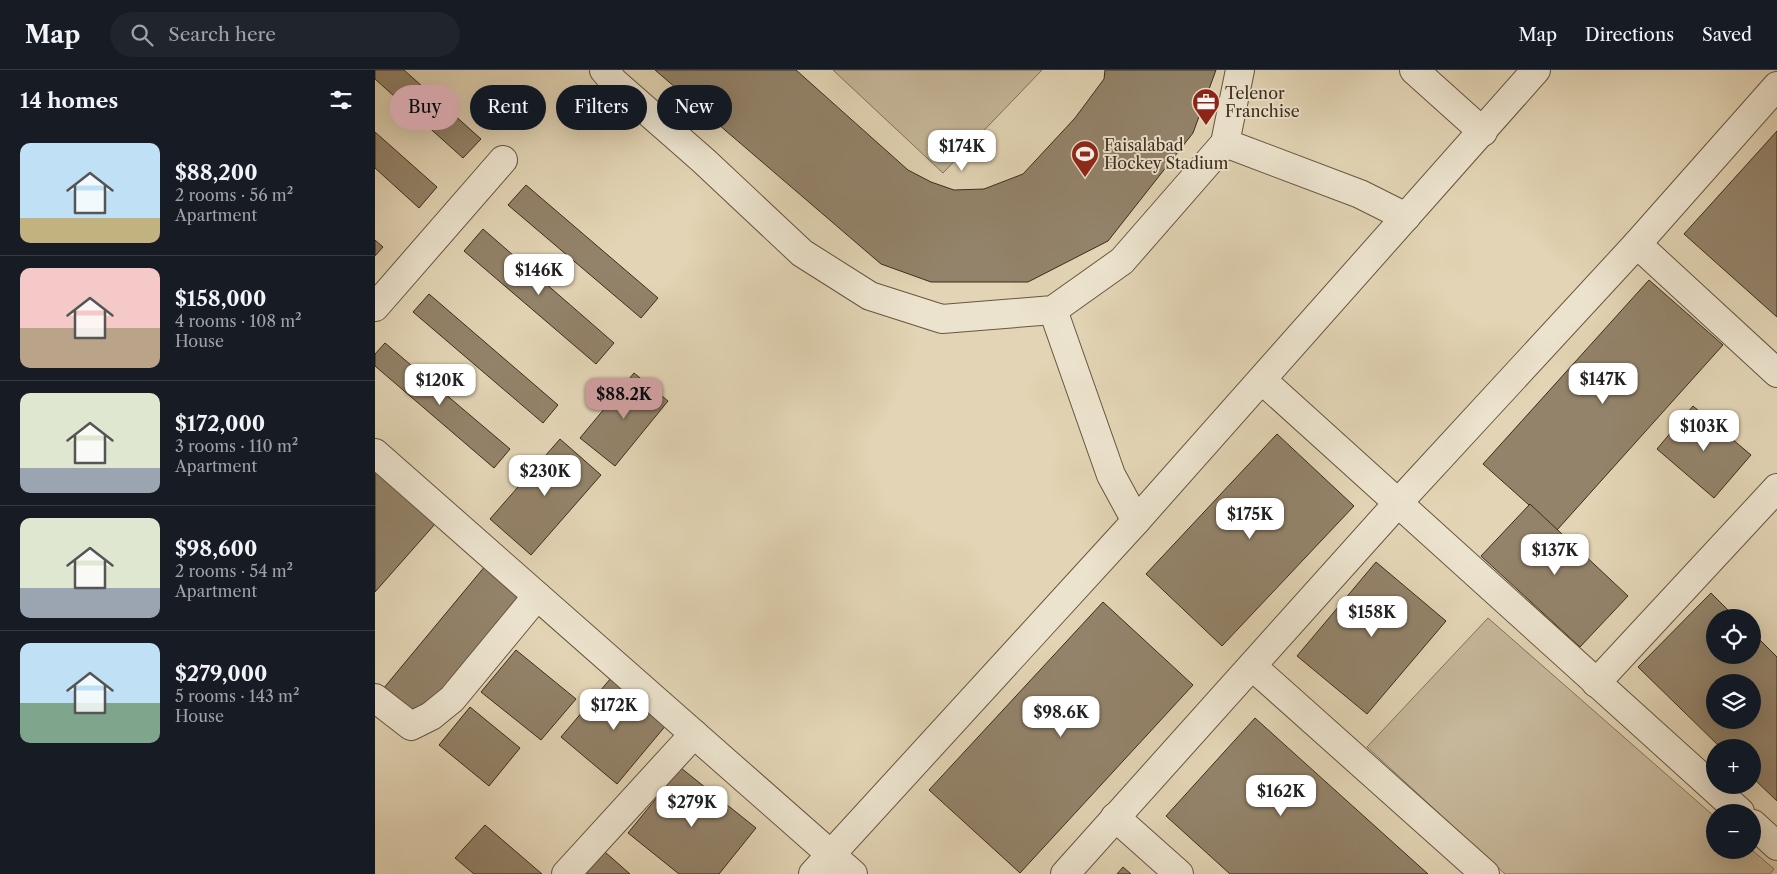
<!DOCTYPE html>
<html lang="en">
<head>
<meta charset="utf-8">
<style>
  :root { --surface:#171b24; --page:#20242c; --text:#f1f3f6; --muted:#9ea1a6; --line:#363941; --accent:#c59692 }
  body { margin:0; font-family:"Libre Caslon Text",serif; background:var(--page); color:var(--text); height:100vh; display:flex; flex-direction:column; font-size:19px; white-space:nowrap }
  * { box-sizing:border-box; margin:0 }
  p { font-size:16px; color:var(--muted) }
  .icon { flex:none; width:28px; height:28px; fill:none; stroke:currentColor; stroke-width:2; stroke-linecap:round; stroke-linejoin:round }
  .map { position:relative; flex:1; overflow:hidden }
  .details { display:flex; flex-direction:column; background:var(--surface); width:375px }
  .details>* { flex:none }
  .banner { position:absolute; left:15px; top:15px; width:475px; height:45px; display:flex; gap:10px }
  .fabs { position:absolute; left:1331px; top:539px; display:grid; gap:10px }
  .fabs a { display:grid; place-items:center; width:55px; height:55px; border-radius:50%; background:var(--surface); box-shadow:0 5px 20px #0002; font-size:25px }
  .price { position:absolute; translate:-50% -42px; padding:0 11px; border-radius:10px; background:#fff; color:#222; font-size:16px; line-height:32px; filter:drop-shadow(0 1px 2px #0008) }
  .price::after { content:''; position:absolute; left:50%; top:30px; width:15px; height:11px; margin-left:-8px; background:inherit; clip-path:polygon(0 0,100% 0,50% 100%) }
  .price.on { background:var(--accent); color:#111 }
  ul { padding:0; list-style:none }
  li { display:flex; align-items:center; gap:15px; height:125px; padding:0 20px }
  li+li { border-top:1px solid var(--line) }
  li span { display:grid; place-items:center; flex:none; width:140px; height:100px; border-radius:10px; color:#555 }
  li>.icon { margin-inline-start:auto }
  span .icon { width:60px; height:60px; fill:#fffc; stroke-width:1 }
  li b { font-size:21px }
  h2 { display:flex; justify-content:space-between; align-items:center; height:60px; padding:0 20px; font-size:21px }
  .tag { padding:0 18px; border-radius:22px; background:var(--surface); box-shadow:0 5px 20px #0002; font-size:18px; line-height:45px }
  .tag.on { background:var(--accent); color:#111 }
  header { display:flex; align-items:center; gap:30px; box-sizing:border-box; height:70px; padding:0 25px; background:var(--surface); border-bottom:1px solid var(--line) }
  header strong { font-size:24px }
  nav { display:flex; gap:28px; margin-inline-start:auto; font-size:18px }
  .search { width:350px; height:45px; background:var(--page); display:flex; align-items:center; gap:12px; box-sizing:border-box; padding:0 18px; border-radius:28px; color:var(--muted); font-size:19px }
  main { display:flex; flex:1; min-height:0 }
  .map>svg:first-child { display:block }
  .green { fill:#c6b79a; stroke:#82725a }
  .building { fill:#93836a; stroke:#3d2c1a; fill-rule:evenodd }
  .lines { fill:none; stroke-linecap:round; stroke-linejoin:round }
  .street-casing { stroke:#665640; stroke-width:30 }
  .street { stroke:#ece3ce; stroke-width:28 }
  .labels { text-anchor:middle; stroke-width:4; stroke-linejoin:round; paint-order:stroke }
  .poi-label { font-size:16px; fill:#3d2c1a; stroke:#ece3ce; text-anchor:start }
</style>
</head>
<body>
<header>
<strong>Map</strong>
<div class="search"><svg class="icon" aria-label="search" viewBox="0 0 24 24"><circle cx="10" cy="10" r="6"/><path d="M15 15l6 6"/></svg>Search here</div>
<nav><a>Map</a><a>Directions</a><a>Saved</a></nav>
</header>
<main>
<section class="details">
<h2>14 homes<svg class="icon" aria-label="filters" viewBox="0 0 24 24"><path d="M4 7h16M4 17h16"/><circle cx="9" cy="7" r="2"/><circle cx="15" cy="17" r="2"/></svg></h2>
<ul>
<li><span style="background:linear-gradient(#bfe0f5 75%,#c2b280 0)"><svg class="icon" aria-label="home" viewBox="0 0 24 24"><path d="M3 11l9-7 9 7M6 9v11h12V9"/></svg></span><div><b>$88,200</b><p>2 rooms · 56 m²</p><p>Apartment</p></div></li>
<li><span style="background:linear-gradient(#f6c9c9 60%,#b9a48a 0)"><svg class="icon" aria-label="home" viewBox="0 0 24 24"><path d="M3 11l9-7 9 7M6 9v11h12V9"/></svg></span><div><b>$158,000</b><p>4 rooms · 108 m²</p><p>House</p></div></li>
<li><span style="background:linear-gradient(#dfe7d0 75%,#9aa5b1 0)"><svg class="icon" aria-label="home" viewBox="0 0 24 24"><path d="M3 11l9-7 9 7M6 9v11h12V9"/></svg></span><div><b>$172,000</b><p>3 rooms · 110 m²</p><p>Apartment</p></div></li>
<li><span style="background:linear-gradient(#dfe7d0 70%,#9aa5b1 0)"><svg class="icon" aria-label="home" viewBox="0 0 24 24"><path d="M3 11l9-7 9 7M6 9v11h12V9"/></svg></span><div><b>$98,600</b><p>2 rooms · 54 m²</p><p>Apartment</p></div></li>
<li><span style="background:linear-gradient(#bfe0f5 60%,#7fa58c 0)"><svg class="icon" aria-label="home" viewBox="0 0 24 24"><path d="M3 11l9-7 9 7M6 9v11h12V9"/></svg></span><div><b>$279,000</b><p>5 rooms · 143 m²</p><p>House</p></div></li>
</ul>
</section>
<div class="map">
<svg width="1402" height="804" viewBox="0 0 1402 804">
  <rect width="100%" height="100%" fill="#e2d4b4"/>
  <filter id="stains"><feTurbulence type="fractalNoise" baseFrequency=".004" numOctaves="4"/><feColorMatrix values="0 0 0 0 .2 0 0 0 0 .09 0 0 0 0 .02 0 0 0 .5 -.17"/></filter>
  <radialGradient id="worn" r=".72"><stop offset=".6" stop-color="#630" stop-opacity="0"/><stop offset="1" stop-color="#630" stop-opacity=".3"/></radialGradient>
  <g class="green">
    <path d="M458,0H667L568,103Z"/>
    <path d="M1113,548L1340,747V780H1377L1399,799L1395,804H1130L992,677Z"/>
  </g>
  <g class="building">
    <path d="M0,0H29L106,69L88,88L0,9Z"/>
    <path d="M280,0H421L533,100L556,112L579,120L609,119L648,104L700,48L729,9L730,0H841L818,63L733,171L653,212H556L506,194Z"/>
    <path d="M1402,61V247L1309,164Z"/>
    <path d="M0,62L62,117L44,138L0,98Z"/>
    <path d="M151,115L283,228L266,248L133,135Z"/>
    <path d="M108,159L239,273L221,294L89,181Z"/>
    <path d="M0,170L8,177L0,186Z"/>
    <path d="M1274,210L1348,275L1182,460L1108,394Z"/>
    <path d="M54,224L183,335L168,353L38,242Z"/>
    <path d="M10,273L135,379L119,398L0,296V284Z"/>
    <path d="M259,303L293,331L240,396L205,368Z"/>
    <path d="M1318,336L1376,385L1339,428L1282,379Z"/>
    <path d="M902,364L979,436L847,576L771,504Z"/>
    <path d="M185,369L226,405L156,485L115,449Z"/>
    <path d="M0,401L60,454L0,522Z"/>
    <path d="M1155,434L1253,526L1205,577L1106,486Z"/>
    <path d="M1001,492L1071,551L992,644L922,586Z"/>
    <path d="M111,495L151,528L48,652L8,619Z"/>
    <path d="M1336,523L1361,548H1340V585H1378V563L1402,587V731L1378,708V678H1346L1263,597ZM1340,612H1378V650H1340Z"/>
    <path d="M728,532L818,615L645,803L554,720Z"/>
    <path d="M141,580L201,629L166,670L106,622Z"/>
    <path d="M236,608L292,654L242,714L186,667Z"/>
    <path d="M95,637L145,678L114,716L64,675Z"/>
    <path d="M880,648L1053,804H855L791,746Z"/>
    <path d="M306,698L381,758L344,804H304L253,763Z"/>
    <path d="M110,755L167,804H99L80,788Z"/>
    <path d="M230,782L255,804H210Z"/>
    <path d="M748,797L756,804H742Z"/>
  </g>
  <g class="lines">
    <g class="street-casing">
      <g id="street">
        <path d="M229,0L239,12L329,91L427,183L495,226L567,249L678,240L747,191L850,73L865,0"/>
        <path d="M1039,0L1108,62"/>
        <path d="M850,73L985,124L1031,147"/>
        <path d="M1262,174L1402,303"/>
        <path d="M0,237L128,90"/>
        <path d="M678,240L736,405L761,451"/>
        <path d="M887,310L1365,742"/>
        <path d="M0,383L478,804"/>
        <path d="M877,596L1110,804"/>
        <path d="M1221,613L1402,418"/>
        <path d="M0,628L36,656L56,646L77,629L162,526"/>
        <path d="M740,747L804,804"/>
        <path d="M1378,754L1402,776"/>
        <path d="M191,804L319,664"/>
        <path d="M438,804L761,451L1161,0"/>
        <path d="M690,804L1022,434L1262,174L1402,16"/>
      </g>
    </g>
    <use href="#street" class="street"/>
  </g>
  <defs>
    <g id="office-pin" transform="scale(1.4375)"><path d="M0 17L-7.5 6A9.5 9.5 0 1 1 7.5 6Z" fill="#8f2418" stroke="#ece3ce"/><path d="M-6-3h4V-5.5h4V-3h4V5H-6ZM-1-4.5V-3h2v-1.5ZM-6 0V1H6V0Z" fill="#fff"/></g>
    <g id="stadium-pin" transform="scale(1.4375)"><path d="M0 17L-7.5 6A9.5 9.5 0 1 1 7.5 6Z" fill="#8f2418" stroke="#ece3ce"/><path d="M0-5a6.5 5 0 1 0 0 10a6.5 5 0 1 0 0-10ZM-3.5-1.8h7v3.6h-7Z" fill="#fff"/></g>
  </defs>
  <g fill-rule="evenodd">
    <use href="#office-pin" x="831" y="32"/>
    <use href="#stadium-pin" x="710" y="84"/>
  </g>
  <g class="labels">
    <g class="poi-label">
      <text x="850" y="29">Telenor<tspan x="850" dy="18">Franchise</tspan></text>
      <text x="729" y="81">Faisalabad<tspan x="729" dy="18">Hockey Stadium</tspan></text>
    </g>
  </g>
  <rect width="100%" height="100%" filter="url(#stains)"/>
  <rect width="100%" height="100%" fill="url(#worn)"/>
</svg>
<div class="fabs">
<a><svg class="icon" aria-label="locate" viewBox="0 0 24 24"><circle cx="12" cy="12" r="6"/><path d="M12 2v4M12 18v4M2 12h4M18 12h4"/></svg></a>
<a><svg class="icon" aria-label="layers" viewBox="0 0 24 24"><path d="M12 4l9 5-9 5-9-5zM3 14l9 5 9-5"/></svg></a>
<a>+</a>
<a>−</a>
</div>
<b class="price" style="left:587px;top:102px">$174K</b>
<b class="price" style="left:164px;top:226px">$146K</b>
<b class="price" style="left:1228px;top:335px">$147K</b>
<b class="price" style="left:65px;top:336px">$120K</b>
<b class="price on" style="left:249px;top:350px">$88.2K</b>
<b class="price" style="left:1329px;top:382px">$103K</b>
<b class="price" style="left:170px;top:427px">$230K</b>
<b class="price" style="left:875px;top:470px">$175K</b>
<b class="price" style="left:1180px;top:506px">$137K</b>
<b class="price" style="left:997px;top:568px">$158K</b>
<b class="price" style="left:239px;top:661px">$172K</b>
<b class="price" style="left:686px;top:668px">$98.6K</b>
<b class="price" style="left:906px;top:747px">$162K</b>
<b class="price" style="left:317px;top:758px">$279K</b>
<div class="banner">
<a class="tag on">Buy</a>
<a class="tag">Rent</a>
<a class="tag">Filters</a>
<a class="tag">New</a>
</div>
</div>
</main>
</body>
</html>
